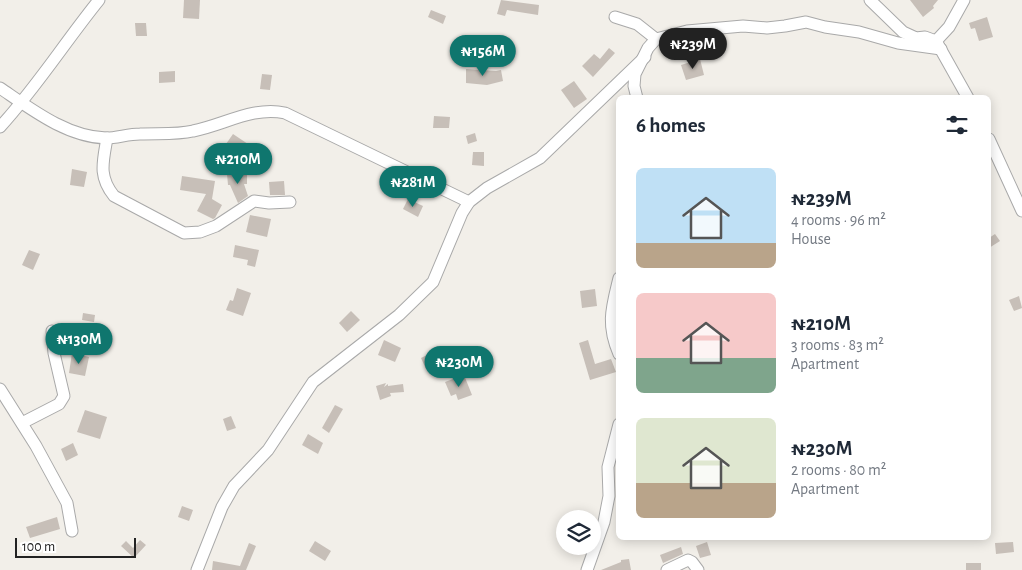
<!DOCTYPE html>
<html lang="en">
<head>
<meta charset="utf-8">
<style>
  :root { --surface:#fff; --page:#f6f6f7; --text:#1f2937; --muted:#747a83; --accent:#0f766e }
  body { margin:0; font-family:"Alegreya Sans",sans-serif; background:var(--page); color:var(--text); height:100vh; display:flex; flex-direction:column; font-size:19px; white-space:nowrap }
  * { box-sizing:border-box; margin:0 }
  p { font-size:16px; color:var(--muted) }
  .icon { flex:none; width:28px; height:28px; fill:none; stroke:currentColor; stroke-width:2; stroke-linecap:round; stroke-linejoin:round }
  .map { position:relative; flex:1; overflow:hidden }
  .details { position:absolute; left:616px; top:95px; width:375px; height:445px; display:flex; flex-direction:column; background:var(--surface); border-radius:8px; box-shadow:0 2px 12px #0003 }
  .details>* { flex:none }
  .fabs { position:absolute; left:556px; top:510px; display:grid; gap:10px }
  .fabs a { display:grid; place-items:center; width:45px; height:45px; border-radius:50%; background:var(--surface); box-shadow:0 2px 12px #0003; font-size:25px }
  .scale { position:absolute; left:15px; bottom:12px; width:121px; box-sizing:border-box; padding-left:5px; border:2px solid #222; border-top:0; font-size:14px; line-height:18px; white-space:nowrap; color:#222; -webkit-text-stroke:4px #fff; paint-order:stroke }
  .price { position:absolute; translate:-50% -42px; padding:0 11px; border-radius:18px; background:var(--accent); color:#fff; font-size:16px; line-height:32px; filter:drop-shadow(0 1px 2px #0008) }
  .price::after { content:''; position:absolute; left:50%; top:30px; width:15px; height:11px; margin-left:-8px; background:inherit; clip-path:polygon(0 0,100% 0,50% 100%) }
  .price.active { background:#222; color:#fff }
  ul { padding:0; list-style:none }
  li { display:flex; align-items:center; gap:15px; height:125px; padding:0 20px }
  li span { display:grid; place-items:center; flex:none; width:140px; height:100px; border-radius:8px; color:#555 }
  li>.icon { margin-inline-start:auto }
  span .icon { width:60px; height:60px; fill:#fffc; stroke-width:1 }
  li b { font-size:21px }
  h2 { display:flex; justify-content:space-between; align-items:center; height:60px; padding:0 20px; font-size:21px }
  .map>svg:first-child { display:block }
  .building { fill:#c7bfb8 }
  .lines { fill:none; stroke-linecap:round; stroke-linejoin:round }
  .minor-casing { stroke:#a9a9a9; stroke-width:13 }
  .minor { stroke:#fff; stroke-width:11 }
</style>
</head>
<body>
<div class="map">
<svg width="1022" height="570" viewBox="0 0 1022 570">
  <rect width="100%" height="100%" fill="#f2efe9"/>
  <g class="building">
    <path d="M184,0H200L199,19L183,18Z"/>
    <path d="M501,0L539,5L538,15L507,10L505,16L497,14Z"/>
    <path d="M910,0H938L933,6L934,8L923,17Z"/>
    <path d="M431,10L446,16L443,24L428,17Z"/>
    <path d="M987,17L993,37L979,41L975,28L971,29L969,23Z"/>
    <path d="M135,23H146L147,36H136Z"/>
    <path d="M609,48L615,53L593,77L582,66L594,54L600,59Z"/>
    <path d="M700,59L704,75L686,80L681,65Z"/>
    <path d="M466,69L496,71L501,70L503,81L487,85L466,83Z"/>
    <path d="M175,71V82L159,83V72Z"/>
    <path d="M262,74L272,75L270,90L260,89Z"/>
    <path d="M574,81L587,99L574,108L561,90Z"/>
    <path d="M434,116L450,117L449,128H433Z"/>
    <path d="M475,133L477,141L468,144L466,136Z"/>
    <path d="M233,134L251,146L240,162L227,154L226,144Z"/>
    <path d="M473,152H484V166L472,165Z"/>
    <path d="M72,169L87,172L84,187L70,185Z"/>
    <path d="M247,173V184H244L248,196L238,203L230,185H228L227,174Z"/>
    <path d="M182,176L215,181L212,199L222,205L215,218L213,219L197,211L206,194L180,190Z"/>
    <path d="M284,181L285,195H270L269,182Z"/>
    <path d="M408,199L423,206L418,217L403,209Z"/>
    <path d="M250,215L271,219L267,237L246,232Z"/>
    <path d="M995,234L1000,241L989,248V238Z"/>
    <path d="M235,245L259,250L255,267L247,265L248,260L233,257Z"/>
    <path d="M29,250L40,254L33,270L22,265Z"/>
    <path d="M237,288L251,293L243,316L226,310L230,300L233,301Z"/>
    <path d="M595,289L597,306L582,308L580,291Z"/>
    <path d="M1019,296L1022,308L1014,311L1009,300Z"/>
    <path d="M351,311L360,320L347,332L339,323Z"/>
    <path d="M83,313L95,315L94,322L82,320Z"/>
    <path d="M384,340L401,348L395,362L378,355Z"/>
    <path d="M588,340L595,364L611,359L616,372L590,380L579,343Z"/>
    <path d="M437,350L443,360L426,369L421,358Z"/>
    <path d="M72,353L89,357L85,376L69,373Z"/>
    <path d="M464,375L472,395L458,400L456,394L451,396L445,382Z"/>
    <path d="M386,383L384,387L388,384V386L403,384L404,392L390,393L391,396L380,400L376,386Z"/>
    <path d="M335,405L343,409L329,433L322,428Z"/>
    <path d="M85,410L107,417L100,439L77,432Z"/>
    <path d="M231,416L236,428L227,431L223,419Z"/>
    <path d="M308,434L323,443L318,454L302,445Z"/>
    <path d="M73,443L78,455L66,461L61,449Z"/>
    <path d="M182,506L193,510L189,521L178,517Z"/>
    <path d="M57,517L60,529L30,538L26,527Z"/>
    <path d="M140,540L146,545L134,558L121,546L126,541L133,548Z"/>
    <path d="M315,541L331,551L325,561L309,551Z"/>
    <path d="M707,542L711,555L700,558L696,546Z"/>
    <path d="M1013,542L1014,552L996,554L995,543Z"/>
    <path d="M249,543L256,546L246,570H212L213,561L240,566Z"/>
    <path d="M681,547L683,554L663,563L660,555Z"/>
    <path d="M629,559L631,570H601L621,562V560Z"/>
    <rect x="966" y="563" width="15" height="7"/>
  </g>
  <g class="lines">
    <g class="minor-casing">
      <g id="minor">
        <path d="M870,0L903,32L916,38L925,37L936,41L968,98"/>
        <path d="M615,17L637,24L656,39"/>
        <path d="M936,41L949,27L964,0"/>
        <path d="M0,88C31,109 67,137 106,138C117,138 128,134 140,134C157,133 176,135 193,131C224,125 253,106 285,113L469,202"/>
        <path d="M637,98L634,86L635,74L648,48L656,39L687,31L743,26L767,28L785,26L806,22L825,27L859,32L898,43L941,49"/>
        <path d="M0,127C36,88 65,42 99,0"/>
        <path d="M107,138C103,162 98,176 114,196L184,233L200,232L216,226L254,201L269,203L290,202"/>
        <path d="M989,139L1022,211"/>
        <path d="M619,278C612,307 606,324 619,354"/>
        <path d="M0,389L36,446L67,503L72,531"/>
        <path d="M22,423L59,404L64,396L54,353L52,331"/>
        <path d="M197,570L222,507L234,486L268,450L313,382L399,315L433,282L462,213L469,202L487,188L540,158L645,57"/>
        <path d="M587,570L604,522L609,496L608,467L619,424"/>
        <path d="M667,570L688,560L692,562L698,570"/>
      </g>
    </g>
    <use href="#minor" class="minor"/>
  </g>
</svg>
<div class="fabs">
<a><svg class="icon" aria-label="layers" viewBox="0 0 24 24"><path d="M12 4l9 5-9 5-9-5zM3 14l9 5 9-5"/></svg></a>
</div>
<div class="scale">100 m</div>
<b class="price active" style="left:693px;top:70px">₦239M</b>
<b class="price" style="left:483px;top:77px">₦156M</b>
<b class="price" style="left:238px;top:185px">₦210M</b>
<b class="price" style="left:413px;top:208px">₦281M</b>
<b class="price" style="left:79px;top:365px">₦130M</b>
<b class="price" style="left:459px;top:388px">₦230M</b>
<section class="details">
<h2>6 homes<svg class="icon" aria-label="filters" viewBox="0 0 24 24"><path d="M4 7h16M4 17h16"/><circle cx="9" cy="7" r="2"/><circle cx="15" cy="17" r="2"/></svg></h2>
<ul>
<li><span style="background:linear-gradient(#bfe0f5 75%,#b9a48a 0)"><svg class="icon" aria-label="home" viewBox="0 0 24 24"><path d="M3 11l9-7 9 7M6 9v11h12V9"/></svg></span><div><b>₦239M</b><p>4 rooms · 96 m²</p><p>House</p></div></li>
<li><span style="background:linear-gradient(#f6c9c9 65%,#7fa58c 0)"><svg class="icon" aria-label="home" viewBox="0 0 24 24"><path d="M3 11l9-7 9 7M6 9v11h12V9"/></svg></span><div><b>₦210M</b><p>3 rooms · 83 m²</p><p>Apartment</p></div></li>
<li><span style="background:linear-gradient(#dfe7d0 65%,#b9a48a 0)"><svg class="icon" aria-label="home" viewBox="0 0 24 24"><path d="M3 11l9-7 9 7M6 9v11h12V9"/></svg></span><div><b>₦230M</b><p>2 rooms · 80 m²</p><p>Apartment</p></div></li>
</ul>
</section>
</div>
</body>
</html>
